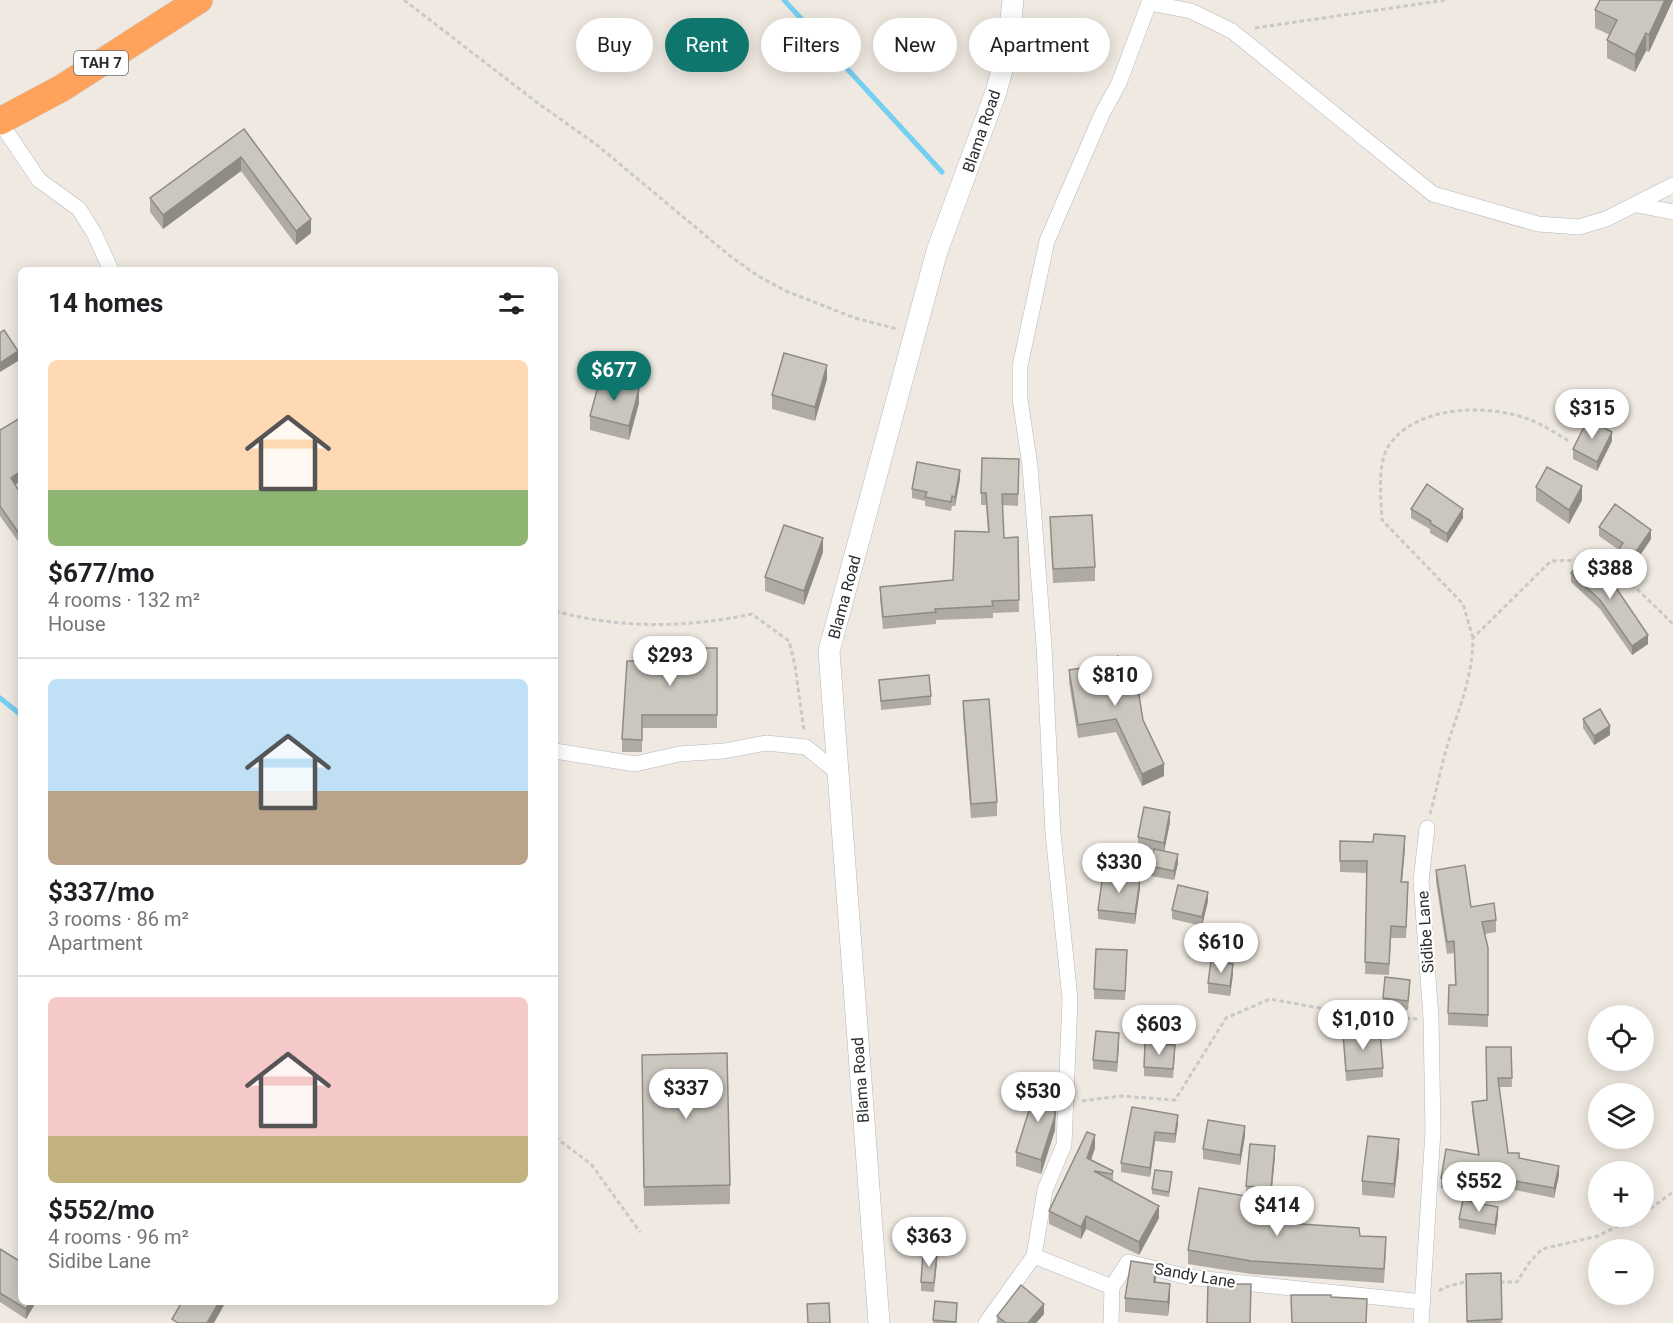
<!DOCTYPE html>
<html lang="en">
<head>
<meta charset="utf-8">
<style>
  :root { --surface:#fff; --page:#f2f2f2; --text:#202124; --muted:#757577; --line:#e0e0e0; --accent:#0f766e }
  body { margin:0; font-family:Roboto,sans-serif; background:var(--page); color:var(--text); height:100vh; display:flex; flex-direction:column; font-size:22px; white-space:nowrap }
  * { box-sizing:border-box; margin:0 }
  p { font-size:20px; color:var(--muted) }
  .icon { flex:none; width:33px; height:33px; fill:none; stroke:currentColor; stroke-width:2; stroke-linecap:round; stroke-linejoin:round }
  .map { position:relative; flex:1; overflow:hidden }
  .panel { position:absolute; left:18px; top:267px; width:540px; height:1038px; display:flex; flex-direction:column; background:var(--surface); border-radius:9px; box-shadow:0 3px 15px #0003 }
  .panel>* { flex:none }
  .top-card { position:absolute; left:576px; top:18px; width:570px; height:54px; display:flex; gap:12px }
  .controls { position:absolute; left:1588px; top:1005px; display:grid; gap:12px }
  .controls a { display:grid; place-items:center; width:66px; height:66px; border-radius:50%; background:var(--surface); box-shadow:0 3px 15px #0003; font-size:30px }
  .price { position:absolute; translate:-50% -51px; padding:0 14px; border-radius:21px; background:#fff; color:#222; font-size:20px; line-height:39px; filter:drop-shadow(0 2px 3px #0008) }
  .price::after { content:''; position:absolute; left:50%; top:36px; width:18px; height:14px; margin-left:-9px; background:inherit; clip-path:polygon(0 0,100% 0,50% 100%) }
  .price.current { background:var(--accent); color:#fff }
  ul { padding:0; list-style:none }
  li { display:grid; align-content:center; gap:12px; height:318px; padding:0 30px }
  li+li { border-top:2px solid var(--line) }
  li span { display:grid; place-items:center; height:186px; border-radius:9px; color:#555 }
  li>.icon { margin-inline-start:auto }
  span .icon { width:108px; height:108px; fill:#fffc; stroke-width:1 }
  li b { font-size:26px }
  h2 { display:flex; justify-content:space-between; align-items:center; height:72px; padding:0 30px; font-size:26px }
  .chip { padding:0 21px; border-radius:27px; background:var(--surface); box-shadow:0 3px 15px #0003; font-size:21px; line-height:54px }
  .chip.current { background:var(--accent); color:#fff }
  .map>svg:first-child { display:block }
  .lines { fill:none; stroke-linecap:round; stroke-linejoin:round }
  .stream { stroke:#75cff0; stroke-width:5 }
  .street-casing { stroke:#b4b7c1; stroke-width:16 }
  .secondary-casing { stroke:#b4b7c1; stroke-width:22 }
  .highway-casing { stroke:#c9c9c9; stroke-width:28 }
  .path { stroke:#c9c9c9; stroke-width:3; stroke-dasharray:4.5 3; stroke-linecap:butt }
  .street { stroke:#fff; stroke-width:15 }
  .secondary { stroke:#fff; stroke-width:21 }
  .highway { stroke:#ffa35c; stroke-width:27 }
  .wall { fill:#afaba4 }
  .shaded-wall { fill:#8e8b86 }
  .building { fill:#cbc7bf; stroke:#8e8b86; stroke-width:1.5 }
  .labels { text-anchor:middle; stroke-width:4.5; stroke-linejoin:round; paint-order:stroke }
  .shield { fill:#fff; stroke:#6d6d6d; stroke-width:1.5 }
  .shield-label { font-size:15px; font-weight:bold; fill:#2e2e2e }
  .street-label { font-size:16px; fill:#2e2e2e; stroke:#fff }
</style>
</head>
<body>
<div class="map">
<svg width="1673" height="1323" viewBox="0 0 1673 1323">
  <rect width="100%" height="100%" fill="#efe9e1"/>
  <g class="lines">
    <g class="stream">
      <path d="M784,0L942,172"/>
      <path d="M0,698L21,715"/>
    </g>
    <g class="street-casing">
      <g id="street">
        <path d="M0,122L39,180L79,209L94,233L111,270"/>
        <path d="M1637,205L1673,212"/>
        <path d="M555,751L635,764L679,754L724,751L766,743L806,747L838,773"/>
        <path d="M1034,1256L1045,1190L1064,1145L1070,999L1053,834L1044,646L1030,466L1020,399V366L1047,241L1102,114L1119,83L1149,3L1191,11L1232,31L1433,194L1538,224L1579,227L1606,219L1673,185"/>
        <path d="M986,1323L1034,1256L1112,1287L1128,1262L1188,1277L1423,1302"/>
        <path d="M1111,1323L1112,1287"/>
        <path d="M1421,1323L1433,1131L1431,1018L1421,881L1427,828"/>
      </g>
    </g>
    <g class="secondary-casing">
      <path id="secondary" d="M879,1323L829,651L937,251L996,92L1008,48L1013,0"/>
    </g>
    <g class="highway-casing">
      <path id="highway" d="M0,121L62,88L199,0"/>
    </g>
    <g class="path">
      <path d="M404,0L539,104L597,145L730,256L758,276L786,291L855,318L897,329"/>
      <path d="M1255,28L1446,0"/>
      <path d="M1592,563L1632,584L1673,624"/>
      <path d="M555,611C620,629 686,628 752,614L789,641L795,665L804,731"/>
      <path d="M1473,638L1463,604L1382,520C1381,500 1377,465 1388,447C1415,404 1491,403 1533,421C1545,426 1557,434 1569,441"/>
      <path d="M1430,814C1436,793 1440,771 1446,750C1457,712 1473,679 1473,638L1551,561L1586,560"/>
      <path d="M1082,1101L1121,1096L1175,1100L1226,1018L1270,999L1359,1015L1417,1019"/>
      <path d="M555,1137L591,1164L640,1232"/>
      <path d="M1644,1213L1673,1192"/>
      <path d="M1500,1282H1517L1529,1263L1542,1249L1598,1236L1637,1216"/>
      <path d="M1439,1291L1445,1287L1469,1281"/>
    </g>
    <use href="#street" class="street"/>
    <use href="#secondary" class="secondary"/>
    <use href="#highway" class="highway"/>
  </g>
  <g class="wall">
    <path d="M1673,0L1649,52L1646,51L1635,72L1607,58V40L1610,35L1595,28V10Z"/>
    <path d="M244,129L311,233L296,245L241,171L163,229L150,212V198Z"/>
    <path d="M827,379L815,421L772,409V395Z"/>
    <path d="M639,403L629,440L590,430V416Z"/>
    <path d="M21,420V481L15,485L21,494L20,544L0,516V430Z"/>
    <path d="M1612,441L1597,471L1573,459V449Z"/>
    <path d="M1019,470L1018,506L1002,505L1004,538L1018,537L1019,612L993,613V618L936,620V624L883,629L880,599V587L953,580L988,532L986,505H981V493Z"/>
    <path d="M960,479L955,506H952L951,511L925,506V501L912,498V489Z"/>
    <path d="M1536,487L1582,500L1569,524L1536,501Z"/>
    <path d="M1411,509L1463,518L1447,543L1430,533V529L1411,518Z"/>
    <path d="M1050,517L1095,567V581L1053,583Z"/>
    <path d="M1599,527L1651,539L1632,567L1619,558V550L1599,536Z"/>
    <path d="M823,552L804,605L765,591V577Z"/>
    <path d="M1571,573L1648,644L1632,655L1600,609L1571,582Z"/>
    <path d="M21,627V641L19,639V629Z"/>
    <path d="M717,648V728H642V752H622V739L661,661Z"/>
    <path d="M1069,670L1143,720L1164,776L1142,786L1116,732L1078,738L1069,682Z"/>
    <path d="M879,680L931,696V705L881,710Z"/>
    <path d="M963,701L997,802V816L971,818L963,715Z"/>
    <path d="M1583,719L1610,735L1594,745L1583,728Z"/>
    <path d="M1170,822L1164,851L1178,863L1174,880L1150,876V866L1153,850L1138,847V837Z"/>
    <path d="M1340,841L1405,848L1402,882L1408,893L1406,938H1391L1389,975L1365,974L1367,873L1340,872Z"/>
    <path d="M1436,870L1471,907L1496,920V932L1485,934L1488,948V1027L1448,1025V1013L1455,985L1454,953L1447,954L1436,882Z"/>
    <path d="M1140,888L1135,924L1098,919V910Z"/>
    <path d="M1208,901L1202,926L1172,919V910Z"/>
    <path d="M1127,960L1125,1000L1094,999V989Z"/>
    <path d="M1233,974L1230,996L1208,993V983Z"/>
    <path d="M1410,989L1408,1010L1383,1008V998Z"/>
    <path d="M1343,1034L1383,1068V1077L1346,1081Z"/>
    <path d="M1119,1042L1117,1072L1093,1069V1060Z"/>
    <path d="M1511,1047L1512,1087H1499L1508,1153L1559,1175L1554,1198L1515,1190L1441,1188V1178L1478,1155L1472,1111V1102L1487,1100Z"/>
    <path d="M1175,1054L1173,1078L1144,1076V1067Z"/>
    <path d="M642,1055L730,1185V1204L644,1206Z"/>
    <path d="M1056,1105L1055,1130L1041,1174L1016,1166V1152Z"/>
    <path d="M1132,1107L1178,1124L1175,1143L1155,1141L1150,1177L1121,1172V1163Z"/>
    <path d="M1245,1136L1240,1165L1203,1159V1149Z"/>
    <path d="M1095,1148L1091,1160L1113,1171V1182L1159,1218L1139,1255L1086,1229L1081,1239L1049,1224V1211Z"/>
    <path d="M1399,1153L1394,1198L1362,1195V1181Z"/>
    <path d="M1275,1156L1271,1198L1246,1195V1186Z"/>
    <path d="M1172,1176L1169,1197L1152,1194V1189Z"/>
    <path d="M1246,1210L1245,1215L1273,1222L1360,1236L1386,1250L1384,1283L1251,1274L1188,1264V1250Z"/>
    <path d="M1498,1217L1495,1235L1459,1228V1219Z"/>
    <path d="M0,1249L21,1302H36L26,1319L0,1302Z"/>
    <path d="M937,1263L934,1292L921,1291V1282Z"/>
    <path d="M1501,1273L1502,1323H1467L1466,1274Z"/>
    <path d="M1156,1279V1282L1170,1298L1168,1316L1125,1312V1298Z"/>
    <path d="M935,1301L957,1312L956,1323H933Z"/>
    <path d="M1044,1314L1036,1323H997V1316Z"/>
  </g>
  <g class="shaded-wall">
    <path d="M1665,0H1673L1649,52V35Z"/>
    <path d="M1646,33V51L1635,72V55Z"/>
    <path d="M241,157V171L163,229V215Z"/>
    <path d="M311,219V233L296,245V231Z"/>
    <path d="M18,351V361L0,372V363Z"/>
    <path d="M827,365V379L815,421V407Z"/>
    <path d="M639,389V403L629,440V426Z"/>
    <path d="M1612,432V441L1597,471V462Z"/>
    <path d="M960,470V479L955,506V497Z"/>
    <path d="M21,471V481L11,488V478Z"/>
    <path d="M1582,486V500L1569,524V510Z"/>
    <path d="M1463,509V518L1447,543V534Z"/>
    <path d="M1651,530V539L1632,567V557Z"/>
    <path d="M21,534V543L20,544V535Z"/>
    <path d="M823,538V552L804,605V591Z"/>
    <path d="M1648,635V644L1632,655V646Z"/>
    <path d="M1610,726V735L1594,745V736Z"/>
    <path d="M1164,764V776L1142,786V774Z"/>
    <path d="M1170,812V822L1164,852V843Z"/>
    <path d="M1405,836V848L1401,893V882Z"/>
    <path d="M1178,854V863L1174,880V871Z"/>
    <path d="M1140,879V888L1135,924V914Z"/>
    <path d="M1208,892V901L1202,926V917Z"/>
    <path d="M1233,964V974L1230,996V986Z"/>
    <path d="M1119,1033V1042L1117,1072V1062Z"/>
    <path d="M1056,1091L1055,1130L1041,1174V1160Z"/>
    <path d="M1178,1115V1124L1175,1143V1134Z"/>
    <path d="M1245,1126V1136L1240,1165V1155Z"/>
    <path d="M1155,1132V1141L1150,1177V1168Z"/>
    <path d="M1095,1135V1148L1087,1171V1158Z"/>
    <path d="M1399,1139V1153L1394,1198V1184Z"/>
    <path d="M1275,1146V1156L1271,1198V1188Z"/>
    <path d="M1559,1166V1175L1554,1198V1188Z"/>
    <path d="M1246,1196V1210L1243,1227V1214Z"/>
    <path d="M1159,1206V1218L1139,1255V1242Z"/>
    <path d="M1498,1207V1217L1495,1235V1225Z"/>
    <path d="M1086,1216V1229L1081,1239V1227Z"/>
    <path d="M1156,1265V1279L1154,1296V1282Z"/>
    <path d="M1170,1284V1298L1168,1316V1302Z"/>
    <path d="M30,1302H36L26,1319V1309Z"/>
    <path d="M219,1302H224V1305L214,1323H207Z"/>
    <path d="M1044,1304V1314L1036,1323H1028Z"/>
  </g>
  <g class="building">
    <path d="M1600,0H1665L1649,35L1646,33L1635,55L1607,40L1617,20L1595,10Z"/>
    <path d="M244,129L311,219L296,231L241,157L163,215L150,198Z"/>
    <path d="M4,330L18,351L0,363V333Z"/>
    <path d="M784,353L827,365L815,407L772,395Z"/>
    <path d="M600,379L639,389L629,426L590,416Z"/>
    <path d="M20,418L21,420V471L11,478L21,494V534L20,535L0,506V430Z"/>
    <path d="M1588,419L1612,432L1597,462L1573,449Z"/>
    <path d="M982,458L1019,459L1018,494H1002L1004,538L1018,537L1019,600L992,601L993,606L935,609L936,612L883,617L880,587L953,580L955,531L989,532L986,493H981Z"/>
    <path d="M917,462L960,470L955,497L952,496L951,502L925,497L927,492L912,489Z"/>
    <path d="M1547,467L1582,486L1569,510L1536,487Z"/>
    <path d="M1427,484L1463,509L1447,534L1430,523L1431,521L1411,509Z"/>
    <path d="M1615,504L1651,530L1632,557L1619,549L1623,543L1599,527Z"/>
    <path d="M1092,515L1095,567L1053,569L1050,517Z"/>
    <path d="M784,525L823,538L804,591L765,577Z"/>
    <path d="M1586,556L1610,579L1648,635L1632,646L1600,600L1571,573Z"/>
    <path d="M661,648H717V715H642V740L622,739L627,661H661Z"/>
    <path d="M1118,656L1128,679L1136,677L1143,720L1164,764L1142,774L1116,719L1078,725L1069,670L1096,666Z"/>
    <path d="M929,675L931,696L881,701L879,680Z"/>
    <path d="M989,699L997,802L971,804L963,701Z"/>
    <path d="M1600,709L1610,726L1594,736L1583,719Z"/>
    <path d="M1144,807L1170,812L1164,843L1138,837Z"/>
    <path d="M1374,834L1405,836L1401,882H1408L1406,927L1391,926L1389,964L1365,962L1367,861H1340V841L1373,842Z"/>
    <path d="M1154,849L1178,854L1174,871L1150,866Z"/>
    <path d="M1465,865L1471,907L1494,903L1496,920L1482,922L1488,948V1015L1448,1013L1449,985H1456L1454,941L1447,942L1436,870Z"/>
    <path d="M1103,874L1140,879L1135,914L1098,910Z"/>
    <path d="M1178,885L1208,892L1202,917L1172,910Z"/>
    <path d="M1096,949L1127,950L1125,991L1094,989Z"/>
    <path d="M1211,961L1233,964L1230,986L1208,983Z"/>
    <path d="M1385,977L1410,980L1408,1001L1383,998Z"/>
    <path d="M1096,1031L1119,1033L1117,1062L1093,1060Z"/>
    <path d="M1380,1031L1383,1068L1346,1071L1343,1034Z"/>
    <path d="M1145,1043L1175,1045L1173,1069L1144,1067Z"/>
    <path d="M1486,1047H1511L1512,1078H1498L1508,1153H1519V1158L1559,1166L1554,1188L1515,1181L1441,1178L1446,1149L1479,1155L1472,1102L1487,1100Z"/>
    <path d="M727,1053L730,1185L644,1187L642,1055Z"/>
    <path d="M1037,1085L1056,1091L1055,1116L1041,1160L1016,1152Z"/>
    <path d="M1132,1107L1178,1115L1175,1134L1155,1132L1150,1168L1121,1163Z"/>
    <path d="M1208,1120L1245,1126L1240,1155L1203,1149Z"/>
    <path d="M1087,1132L1095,1135L1087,1158L1113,1171L1112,1174L1094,1171L1159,1206L1139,1242L1086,1216L1081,1227L1049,1211Z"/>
    <path d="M1368,1136L1399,1139L1394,1184L1362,1181Z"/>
    <path d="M1250,1144L1275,1146L1271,1188L1246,1186Z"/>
    <path d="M1155,1170L1172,1172L1169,1192L1152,1189Z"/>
    <path d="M1199,1188L1246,1196L1243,1214L1273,1219L1272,1222L1359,1228L1360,1236L1386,1237L1384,1269L1251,1261L1188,1250Z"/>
    <path d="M1463,1200L1498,1207L1495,1225L1459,1219Z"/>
    <path d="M0,1249L21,1262V1302H30L26,1309L0,1293Z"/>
    <path d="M923,1253L937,1254L934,1283L921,1282Z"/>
    <path d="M1131,1261L1156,1265L1154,1282L1170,1284L1168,1302L1125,1298Z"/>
    <path d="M1501,1273L1502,1319L1467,1321L1466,1274Z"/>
    <path d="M1208,1284H1251L1250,1323H1207Z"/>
    <path d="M1021,1285L1044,1304L1028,1323H1006L997,1316Z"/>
    <path d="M1291,1295H1331V1297L1367,1299L1366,1323H1292Z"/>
    <path d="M935,1301L957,1303L956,1322L933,1320Z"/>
    <path d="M182,1302H219L207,1323H178L172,1319Z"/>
    <path d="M829,1303L830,1323H808L807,1304Z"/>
  </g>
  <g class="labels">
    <rect class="shield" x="74" y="51" width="54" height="24" rx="4.5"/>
    <g class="shield-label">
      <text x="101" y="68">TAH 7</text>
    </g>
    <g class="street-label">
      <text transform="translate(981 131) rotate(-71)" y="6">Blama Road</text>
      <text transform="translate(844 597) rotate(-75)" y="6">Blama Road</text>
      <text transform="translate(1425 932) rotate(-94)" y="6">Sidibe Lane</text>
      <text transform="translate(860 1080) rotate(-94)" y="6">Blama Road</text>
      <text transform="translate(1195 1275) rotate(10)" y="6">Sandy Lane</text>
    </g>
  </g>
</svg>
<div class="controls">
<a><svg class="icon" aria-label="locate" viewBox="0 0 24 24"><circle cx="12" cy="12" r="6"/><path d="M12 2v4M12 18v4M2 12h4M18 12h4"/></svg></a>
<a><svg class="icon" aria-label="layers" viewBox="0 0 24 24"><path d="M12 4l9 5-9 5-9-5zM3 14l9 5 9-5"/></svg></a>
<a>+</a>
<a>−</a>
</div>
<b class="price current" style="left:614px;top:402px">$677</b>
<b class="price" style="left:1592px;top:440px">$315</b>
<b class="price" style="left:1610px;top:600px">$388</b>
<b class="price" style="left:670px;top:687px">$293</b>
<b class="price" style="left:1115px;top:707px">$810</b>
<b class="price" style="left:1119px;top:894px">$330</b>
<b class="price" style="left:1221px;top:974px">$610</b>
<b class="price" style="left:1363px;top:1051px">$1,010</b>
<b class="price" style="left:1159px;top:1056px">$603</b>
<b class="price" style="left:686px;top:1120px">$337</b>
<b class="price" style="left:1038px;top:1123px">$530</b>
<b class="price" style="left:1479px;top:1213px">$552</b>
<b class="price" style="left:1277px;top:1237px">$414</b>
<b class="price" style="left:929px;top:1268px">$363</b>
<div class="top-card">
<a class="chip">Buy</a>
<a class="chip current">Rent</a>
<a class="chip">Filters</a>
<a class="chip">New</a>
<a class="chip">Apartment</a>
</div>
<section class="panel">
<h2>14 homes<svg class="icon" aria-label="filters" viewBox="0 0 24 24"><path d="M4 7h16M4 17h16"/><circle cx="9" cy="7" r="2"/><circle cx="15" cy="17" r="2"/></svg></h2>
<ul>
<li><span style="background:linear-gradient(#ffd9b3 70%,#8fb573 0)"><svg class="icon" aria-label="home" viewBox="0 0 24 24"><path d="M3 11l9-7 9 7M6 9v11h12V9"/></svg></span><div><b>$677/mo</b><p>4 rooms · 132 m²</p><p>House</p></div></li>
<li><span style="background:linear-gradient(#bfe0f5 60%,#b9a48a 0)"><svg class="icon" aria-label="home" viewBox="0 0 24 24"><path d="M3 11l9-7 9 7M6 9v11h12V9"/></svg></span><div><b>$337/mo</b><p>3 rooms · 86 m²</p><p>Apartment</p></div></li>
<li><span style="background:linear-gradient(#f6c9c9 75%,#c2b280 0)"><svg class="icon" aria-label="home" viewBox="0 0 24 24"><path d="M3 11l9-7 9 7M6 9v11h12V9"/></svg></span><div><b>$552/mo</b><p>4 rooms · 96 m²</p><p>Sidibe Lane</p></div></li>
</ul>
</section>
</div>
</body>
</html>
